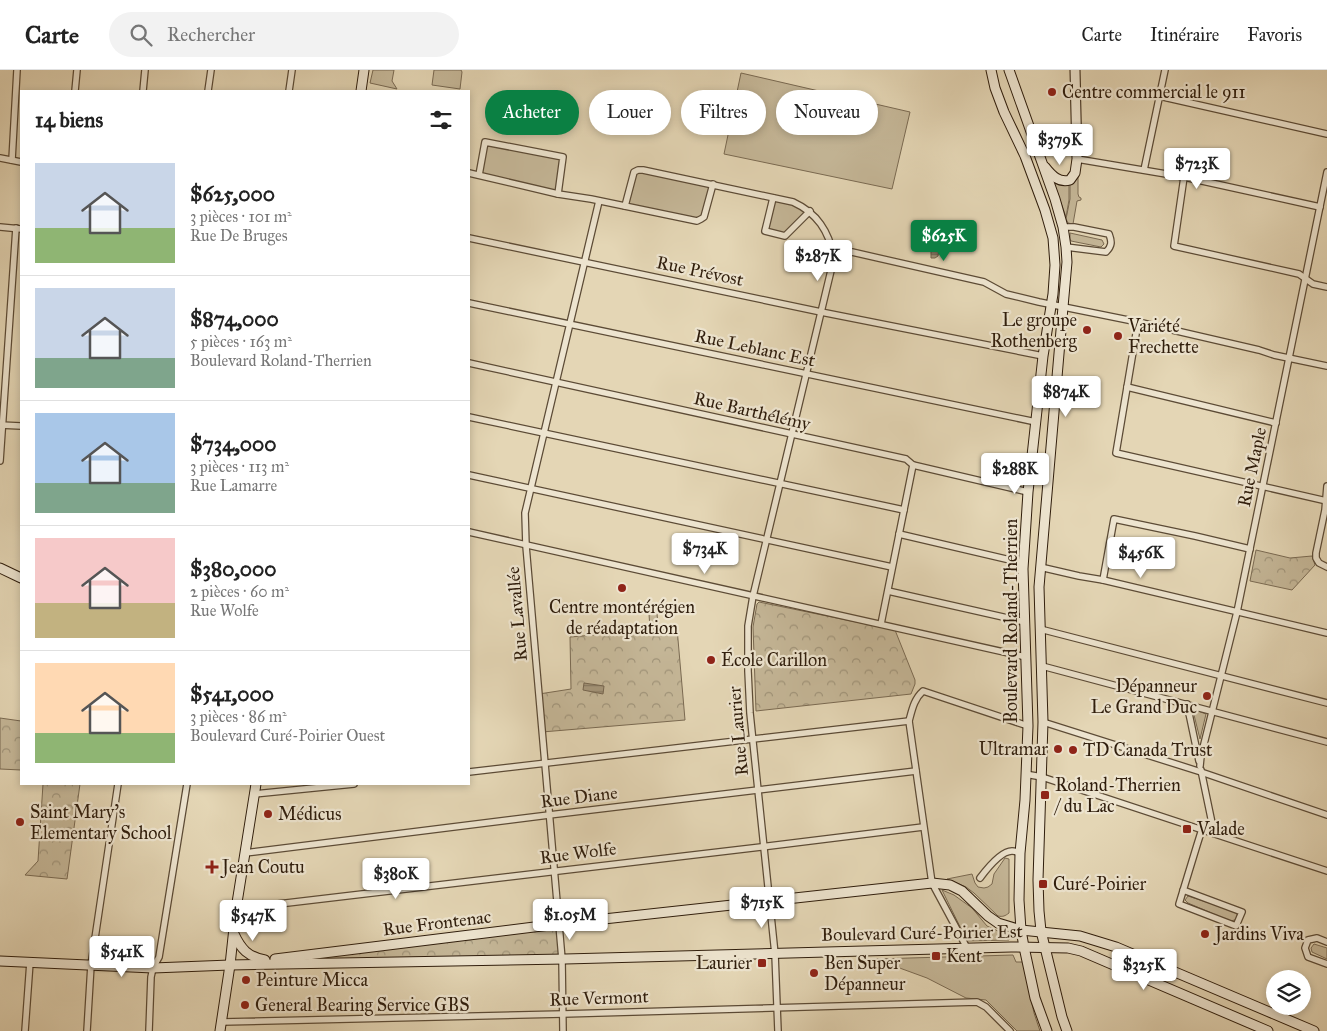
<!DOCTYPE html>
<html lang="fr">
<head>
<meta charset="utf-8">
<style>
  :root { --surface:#fff; --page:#f2f2f2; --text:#222; --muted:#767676; --line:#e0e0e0; --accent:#0b8043 }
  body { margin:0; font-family:"IM FELL Great Primer",serif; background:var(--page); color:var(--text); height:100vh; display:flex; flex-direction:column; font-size:19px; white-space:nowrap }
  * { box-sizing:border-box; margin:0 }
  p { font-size:16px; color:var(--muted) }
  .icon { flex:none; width:28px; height:28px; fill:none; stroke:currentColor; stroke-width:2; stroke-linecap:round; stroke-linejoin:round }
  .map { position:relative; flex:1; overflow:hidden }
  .side { position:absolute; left:20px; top:20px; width:450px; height:695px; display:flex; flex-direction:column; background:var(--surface); border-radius:0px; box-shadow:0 2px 8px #0003 }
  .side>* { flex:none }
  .hud { position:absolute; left:485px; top:20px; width:475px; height:45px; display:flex; gap:10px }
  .controls { position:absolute; left:1266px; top:900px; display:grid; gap:10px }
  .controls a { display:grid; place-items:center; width:45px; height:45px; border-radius:50%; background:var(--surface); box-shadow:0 2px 8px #0003; font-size:25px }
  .price { position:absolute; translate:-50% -42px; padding:0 11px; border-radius:5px; background:#fff; color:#222; font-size:16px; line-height:32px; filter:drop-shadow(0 1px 2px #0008) }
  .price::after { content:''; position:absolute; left:50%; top:30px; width:15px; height:11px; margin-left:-8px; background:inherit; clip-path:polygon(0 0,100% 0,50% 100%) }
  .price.active { background:var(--accent); color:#fff }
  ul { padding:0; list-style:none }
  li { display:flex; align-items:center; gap:15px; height:125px; padding:0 15px }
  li+li { border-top:1px solid var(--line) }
  li span { display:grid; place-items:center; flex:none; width:140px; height:100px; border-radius:0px; color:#555 }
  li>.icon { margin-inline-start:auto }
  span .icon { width:60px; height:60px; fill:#fffc; stroke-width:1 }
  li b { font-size:21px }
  h2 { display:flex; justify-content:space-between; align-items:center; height:60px; padding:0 15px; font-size:21px }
  .tag { padding:0 18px; border-radius:22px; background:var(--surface); box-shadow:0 2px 8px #0003; font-size:18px; line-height:45px }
  .tag.active { background:var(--accent); color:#fff }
  header { display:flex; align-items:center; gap:30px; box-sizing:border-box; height:70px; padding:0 25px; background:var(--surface); border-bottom:1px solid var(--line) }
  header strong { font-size:24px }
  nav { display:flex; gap:28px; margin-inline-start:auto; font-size:18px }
  .search { width:350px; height:45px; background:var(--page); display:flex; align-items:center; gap:12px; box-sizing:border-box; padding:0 18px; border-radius:28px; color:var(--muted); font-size:19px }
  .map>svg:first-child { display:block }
  .green { fill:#c5b798; stroke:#7a6a52 }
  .park { fill:url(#park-crowns); stroke:#7a6a52 }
  .water { fill:url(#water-rules); stroke:#76664f }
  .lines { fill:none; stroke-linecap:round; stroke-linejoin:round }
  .street-casing { stroke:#5c4b36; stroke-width:8 }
  .secondary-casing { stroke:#2f1d0c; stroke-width:11 }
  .street { stroke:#ede4cf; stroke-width:5.5 }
  .secondary { stroke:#ede4cf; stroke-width:9 }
  .poi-dot { fill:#8f2418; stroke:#ede4cf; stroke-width:2 }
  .labels { text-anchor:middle; stroke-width:4.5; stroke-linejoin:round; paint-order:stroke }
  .poi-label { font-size:18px; fill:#2f1d0c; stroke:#ede4cf; text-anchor:start }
  .street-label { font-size:18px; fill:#2f1d0c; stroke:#ede4cf }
</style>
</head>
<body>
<header>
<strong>Carte</strong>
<div class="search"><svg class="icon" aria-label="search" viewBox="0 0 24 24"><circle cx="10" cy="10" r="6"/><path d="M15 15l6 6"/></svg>Rechercher</div>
<nav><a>Carte</a><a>Itinéraire</a><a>Favoris</a></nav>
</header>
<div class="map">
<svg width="1327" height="961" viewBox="0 0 1327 961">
  <defs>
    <pattern id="park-crowns" width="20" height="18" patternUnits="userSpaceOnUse" patternTransform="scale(1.25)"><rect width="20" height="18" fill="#c5b798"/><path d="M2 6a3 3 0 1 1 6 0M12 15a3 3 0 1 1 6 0" fill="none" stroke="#a0947a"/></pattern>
    <pattern id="water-rules" width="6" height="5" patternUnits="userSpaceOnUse" patternTransform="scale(1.25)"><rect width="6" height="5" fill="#a6977c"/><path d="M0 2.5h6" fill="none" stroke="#887b64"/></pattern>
  </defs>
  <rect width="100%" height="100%" fill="#e4d6b5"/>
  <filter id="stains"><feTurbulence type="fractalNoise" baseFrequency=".004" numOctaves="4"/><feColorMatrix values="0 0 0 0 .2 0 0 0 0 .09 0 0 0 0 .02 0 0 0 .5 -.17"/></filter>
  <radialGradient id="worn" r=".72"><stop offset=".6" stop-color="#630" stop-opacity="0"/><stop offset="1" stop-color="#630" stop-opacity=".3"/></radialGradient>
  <g class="green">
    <path d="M373,0H394L392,11L397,19L370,13Z"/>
    <path d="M434,0H461L462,2L460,19L432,15Z"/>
    <path d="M741,3L910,42L892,119L724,84Z"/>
    <path d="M485,72L563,87L558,124L479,105Z"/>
    <path d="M638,100L713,114L701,149L625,136L634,102Z"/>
    <path d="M1078,100V124L1079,127L1081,128V130L1077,131L1073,154L1068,153L1066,149L1070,129V113Z"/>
    <path d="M1053,110L1069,113V130L1066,147Z"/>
    <path d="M773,128L793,132L810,141L785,166L765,161Z"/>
    <path d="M1070,163L1102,170L1104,174L1101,177L1071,171L1070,169Z"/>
    <path d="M657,543L658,558L650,559L649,544Z"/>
    <path d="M1198,641L1206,644L1200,669L1194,645L1195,643Z"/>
    <path d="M1005,788L1009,789V843C1005,846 1003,847 998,846L974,823L966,817L947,809L972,804L975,813L978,817L984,818L988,817L992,814L994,804Z"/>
    <path d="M942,820L954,825L972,838L987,856L1009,866V870L967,871Z"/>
    <path d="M1188,826L1234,841L1237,844V847L1235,850L1230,851L1188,833L1185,830Z"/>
    <path d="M1314,874L1327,878V889L1312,882L1311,878Z"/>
    <path d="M1013,885L1016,892H1023L1034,943L1040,961H1017L986,930L966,928L927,908L875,889Z"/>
  </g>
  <g class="park">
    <path d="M1256,480L1290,488L1312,486L1315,495L1292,520L1250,511Z"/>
    <path d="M759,532L895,560L915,610V614L911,624L756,641L753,557L757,534Z"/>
    <path d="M677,558L685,650L542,662L539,624L571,619L570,567Z"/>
    <path d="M0,648L21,651V700L0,699Z"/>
    <path d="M43,714H80L67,809L25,805L38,791Z"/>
    <path d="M558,854L562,889L230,895Z"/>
  </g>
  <g class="water">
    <path d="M934,172L938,173L939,180L938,186L935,188H931V179Z"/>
    <path d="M584,613L604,616L603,624L583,620Z"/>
  </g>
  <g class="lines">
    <g class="street-casing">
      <g id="street">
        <path d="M75,21L77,0"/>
        <path d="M143,21L145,0"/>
        <path d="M208,21L211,0"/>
        <path d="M289,21L292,0"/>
        <path d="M1159,26L1327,64"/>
        <path d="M0,88L21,92"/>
        <path d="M1077,89L1184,107L1320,137"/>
        <path d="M12,90L17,0"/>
        <path d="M1144,100L1165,0"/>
        <path d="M469,103L558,124L591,129L697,151L701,149L704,147L713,114"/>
        <path d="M479,105L485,72L563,87L558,124"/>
        <path d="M1184,107L1174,176L1299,204L1313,214L1327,217"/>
        <path d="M773,128L765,161L785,166L810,141"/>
        <path d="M625,136L634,102L638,100H643L793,132C817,143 829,161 834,188L753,526L748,556V601L750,643L775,884L778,961"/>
        <path d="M0,157L21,159"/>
        <path d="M1063,157H1074L1109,164C1112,172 1112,176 1106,182L1066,177"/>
        <path d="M469,168L821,242L1043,286"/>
        <path d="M834,188L852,182L984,212L1006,224L1039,232L1138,252L1259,280L1274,285L1327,296"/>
        <path d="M469,233L1036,352"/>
        <path d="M1138,252L1116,383L1327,431"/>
        <path d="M469,293L906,389L913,395L1028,422"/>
        <path d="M1127,317L1276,353"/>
        <path d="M469,347L904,440"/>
        <path d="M0,355L21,356"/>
        <path d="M0,391L16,158"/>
        <path d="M469,405L892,497"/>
        <path d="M1327,416L1325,440L1316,483V488L1319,493L1327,497"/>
        <path d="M469,462L1026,587"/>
        <path d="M899,464L1023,493"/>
        <path d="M1040,497L1079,506L1103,510L1327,563"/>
        <path d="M1103,510L1114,449L1195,466L1250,479"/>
        <path d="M888,521L1025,552"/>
        <path d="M881,554L913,395"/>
        <path d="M1040,559L1327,633"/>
        <path d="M1042,596L1327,672"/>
        <path d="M1187,634L1199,691"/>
        <path d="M1043,652L1201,702L1327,745"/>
        <path d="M1200,696L1201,686L1237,542L1327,102"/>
        <path d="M1201,700L1212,753L1211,762"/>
        <path d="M469,702L909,651"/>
        <path d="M1025,704L1042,707L1327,801"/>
        <path d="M254,724L354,714"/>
        <path d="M245,783L549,745L916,701"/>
        <path d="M980,808C986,800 1001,781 1012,781C1015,781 1017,782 1020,783"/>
        <path d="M1183,820L1242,842L1236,856L1179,834L1197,775L1202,759"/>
        <path d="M236,839L761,777L923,757"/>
        <path d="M1327,872L1317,868L1308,870L1305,878L1308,887L1327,894"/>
        <path d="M967,878L932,813L909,651C912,640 914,629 923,621L1028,656"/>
        <path d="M222,952L563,944L977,932L986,937L1010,961"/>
        <path d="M25,961L30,892"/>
        <path d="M87,961L91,895L118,714"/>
        <path d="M149,961L151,907L153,898L159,887L187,714"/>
        <path d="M563,961L562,889L526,476L525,443L599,131"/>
      </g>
    </g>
    <g class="secondary-casing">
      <g id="secondary">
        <path d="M991,0L995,18L1004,42L1025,86L1045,140L1053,168L1055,195L1053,224L1043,286L1028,422L1023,499L1028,656L1025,730L1020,783L1019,830L1021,860L1024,877L1035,928L1047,961"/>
        <path d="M1009,0L1055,129L1063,157L1066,177L1067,192L1063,237L1039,517L1043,652L1038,810L1039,841L1041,861L1062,947L1067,961"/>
        <path d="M361,21L364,0"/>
        <path d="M1045,97C1052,106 1059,113 1070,110L1075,103L1077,89L1075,0"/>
        <path d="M0,498L21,508"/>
        <path d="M234,864C241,879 248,887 265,890"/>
        <path d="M275,889L558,854L932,813L950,815L962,821L988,846L998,853L1021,860L1080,866L1116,877L1314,961"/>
        <path d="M0,891L153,898L230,895L565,889L1011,877L1068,878L1081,881L1268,961"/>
        <path d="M220,961L230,895L236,839L256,714"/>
      </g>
    </g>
    <use href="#street" class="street"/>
    <use href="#secondary" class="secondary"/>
  </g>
  <g class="poi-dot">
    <circle cx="1052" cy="22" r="5"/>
    <circle cx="1087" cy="260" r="5"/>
    <circle cx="1118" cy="266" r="5"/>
    <circle cx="622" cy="518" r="5"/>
    <circle cx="711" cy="590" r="5"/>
    <circle cx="1207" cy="626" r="5"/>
    <circle cx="1058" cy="679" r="5"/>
    <circle cx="1073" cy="680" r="5"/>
    <rect x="1040" y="720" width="10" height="10" rx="2.5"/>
    <circle cx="268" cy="744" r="5"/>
    <circle cx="20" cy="752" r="5"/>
    <rect x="1182" y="754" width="10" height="10" rx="2.5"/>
    <path d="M209.5 789.5h5v5h5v5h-5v5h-5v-5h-5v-5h5z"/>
    <rect x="1038" y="809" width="10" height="10" rx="2.5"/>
    <circle cx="1205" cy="864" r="5"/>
    <rect x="931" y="881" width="10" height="10" rx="2.5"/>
    <rect x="757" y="888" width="10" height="10" rx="2.5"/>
    <circle cx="814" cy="903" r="5"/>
    <circle cx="246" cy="910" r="5"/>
    <circle cx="245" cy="935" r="5"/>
  </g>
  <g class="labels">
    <g class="poi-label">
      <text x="1062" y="28">Centre commercial le 911</text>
      <text x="1077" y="256" text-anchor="end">Le groupe<tspan x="1077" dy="21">Rothenberg</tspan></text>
      <text x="1128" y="262">Variété<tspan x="1128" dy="21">Frechette</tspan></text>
      <text x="622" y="543" text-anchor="middle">Centre montérégien<tspan x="622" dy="21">de réadaptation</tspan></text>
      <text x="721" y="596">École Carillon</text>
      <text x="1197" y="622" text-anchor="end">Dépanneur<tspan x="1197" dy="21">Le Grand Duc</tspan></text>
      <text x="1048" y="685" text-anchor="end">Ultramar</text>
      <text x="1083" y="686">TD Canada Trust</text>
      <text x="1055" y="721">Roland-Therrien<tspan x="1055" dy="21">/ du Lac</tspan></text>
      <text x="30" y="748">Saint Mary’s<tspan x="30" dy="21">Elementary School</tspan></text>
      <text x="278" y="750">Médicus</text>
      <text x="1197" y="765">Valade</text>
      <text x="222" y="803">Jean Coutu</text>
      <text x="1053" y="820">Curé-Poirier</text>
      <text x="1215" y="870">Jardins Viva</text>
      <text x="946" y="892">Kent</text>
      <text x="752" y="899" text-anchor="end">Laurier</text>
      <text x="824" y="899">Ben Super<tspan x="824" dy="21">Dépanneur</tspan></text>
      <text x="256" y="916">Peinture Micca</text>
      <text x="255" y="941">General Bearing Service GBS</text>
    </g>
    <g class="street-label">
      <text transform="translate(700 201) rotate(12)" y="6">Rue Prévost</text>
      <text transform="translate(755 278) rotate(12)" y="6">Rue Leblanc Est</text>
      <text transform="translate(752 341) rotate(13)" y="6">Rue Barthélémy</text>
      <text transform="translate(1252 397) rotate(-78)" y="6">Rue Maple</text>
      <text transform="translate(517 544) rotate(-95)" y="6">Rue Lavallée</text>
      <text transform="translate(1011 551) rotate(-90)" y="6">Boulevard Roland-Therrien</text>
      <text transform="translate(738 661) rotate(-95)" y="6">Rue Laurier</text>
      <text transform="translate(579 727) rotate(-7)" y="6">Rue Diane</text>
      <text transform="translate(578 783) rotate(-7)" y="6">Rue Wolfe</text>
      <text transform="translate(437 853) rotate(-7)" y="6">Rue Frontenac</text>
      <text transform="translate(922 863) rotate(-1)" y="6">Boulevard Curé-Poirier Est</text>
      <text transform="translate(599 928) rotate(-2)" y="6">Rue Vermont</text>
    </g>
  </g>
  <rect width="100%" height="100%" filter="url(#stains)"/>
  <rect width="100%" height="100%" fill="url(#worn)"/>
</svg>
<div class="controls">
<a><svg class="icon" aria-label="layers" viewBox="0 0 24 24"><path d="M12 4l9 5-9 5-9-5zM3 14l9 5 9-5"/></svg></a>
</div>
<b class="price" style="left:1060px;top:96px">$379K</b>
<b class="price" style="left:1197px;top:120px">$723K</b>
<b class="price active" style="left:944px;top:192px">$625K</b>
<b class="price" style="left:818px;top:212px">$287K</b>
<b class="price" style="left:1066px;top:348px">$874K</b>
<b class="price" style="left:1015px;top:425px">$288K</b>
<b class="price" style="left:705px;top:505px">$734K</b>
<b class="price" style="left:1141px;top:509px">$456K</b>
<b class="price" style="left:396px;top:830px">$380K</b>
<b class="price" style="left:762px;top:859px">$715K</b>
<b class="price" style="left:570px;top:871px">$1.05M</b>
<b class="price" style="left:253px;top:872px">$547K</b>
<b class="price" style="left:122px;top:908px">$541K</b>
<b class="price" style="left:1144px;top:921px">$325K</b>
<div class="hud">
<a class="tag active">Acheter</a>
<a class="tag">Louer</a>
<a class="tag">Filtres</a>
<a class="tag">Nouveau</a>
</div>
<section class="side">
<h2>14 biens<svg class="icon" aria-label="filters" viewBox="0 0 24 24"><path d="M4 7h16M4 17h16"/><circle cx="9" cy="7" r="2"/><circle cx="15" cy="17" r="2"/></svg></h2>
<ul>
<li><span style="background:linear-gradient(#c9d6e8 65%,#8fb573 0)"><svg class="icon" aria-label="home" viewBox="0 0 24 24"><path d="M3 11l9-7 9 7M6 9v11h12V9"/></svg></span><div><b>$625,000</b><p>3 pièces · 101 m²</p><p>Rue De Bruges</p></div></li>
<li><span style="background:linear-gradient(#c9d6e8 70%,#7fa58c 0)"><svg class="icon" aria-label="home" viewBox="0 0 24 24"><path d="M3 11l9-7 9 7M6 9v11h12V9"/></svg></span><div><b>$874,000</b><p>5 pièces · 163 m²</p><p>Boulevard Roland-Therrien</p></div></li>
<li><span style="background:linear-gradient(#a9c7e8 70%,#7fa58c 0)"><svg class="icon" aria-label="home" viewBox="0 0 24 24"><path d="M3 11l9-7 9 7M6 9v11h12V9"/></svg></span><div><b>$734,000</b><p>3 pièces · 113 m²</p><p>Rue Lamarre</p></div></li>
<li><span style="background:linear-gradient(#f6c9c9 65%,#c2b280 0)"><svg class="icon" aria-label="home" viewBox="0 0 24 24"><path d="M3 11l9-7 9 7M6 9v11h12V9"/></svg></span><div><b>$380,000</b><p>2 pièces · 60 m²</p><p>Rue Wolfe</p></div></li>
<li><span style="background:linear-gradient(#ffd9b3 70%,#8fb573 0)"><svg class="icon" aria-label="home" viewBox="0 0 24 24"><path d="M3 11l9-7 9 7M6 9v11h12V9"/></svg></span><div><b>$541,000</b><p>3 pièces · 86 m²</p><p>Boulevard Curé-Poirier Ouest</p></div></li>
</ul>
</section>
</div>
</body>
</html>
